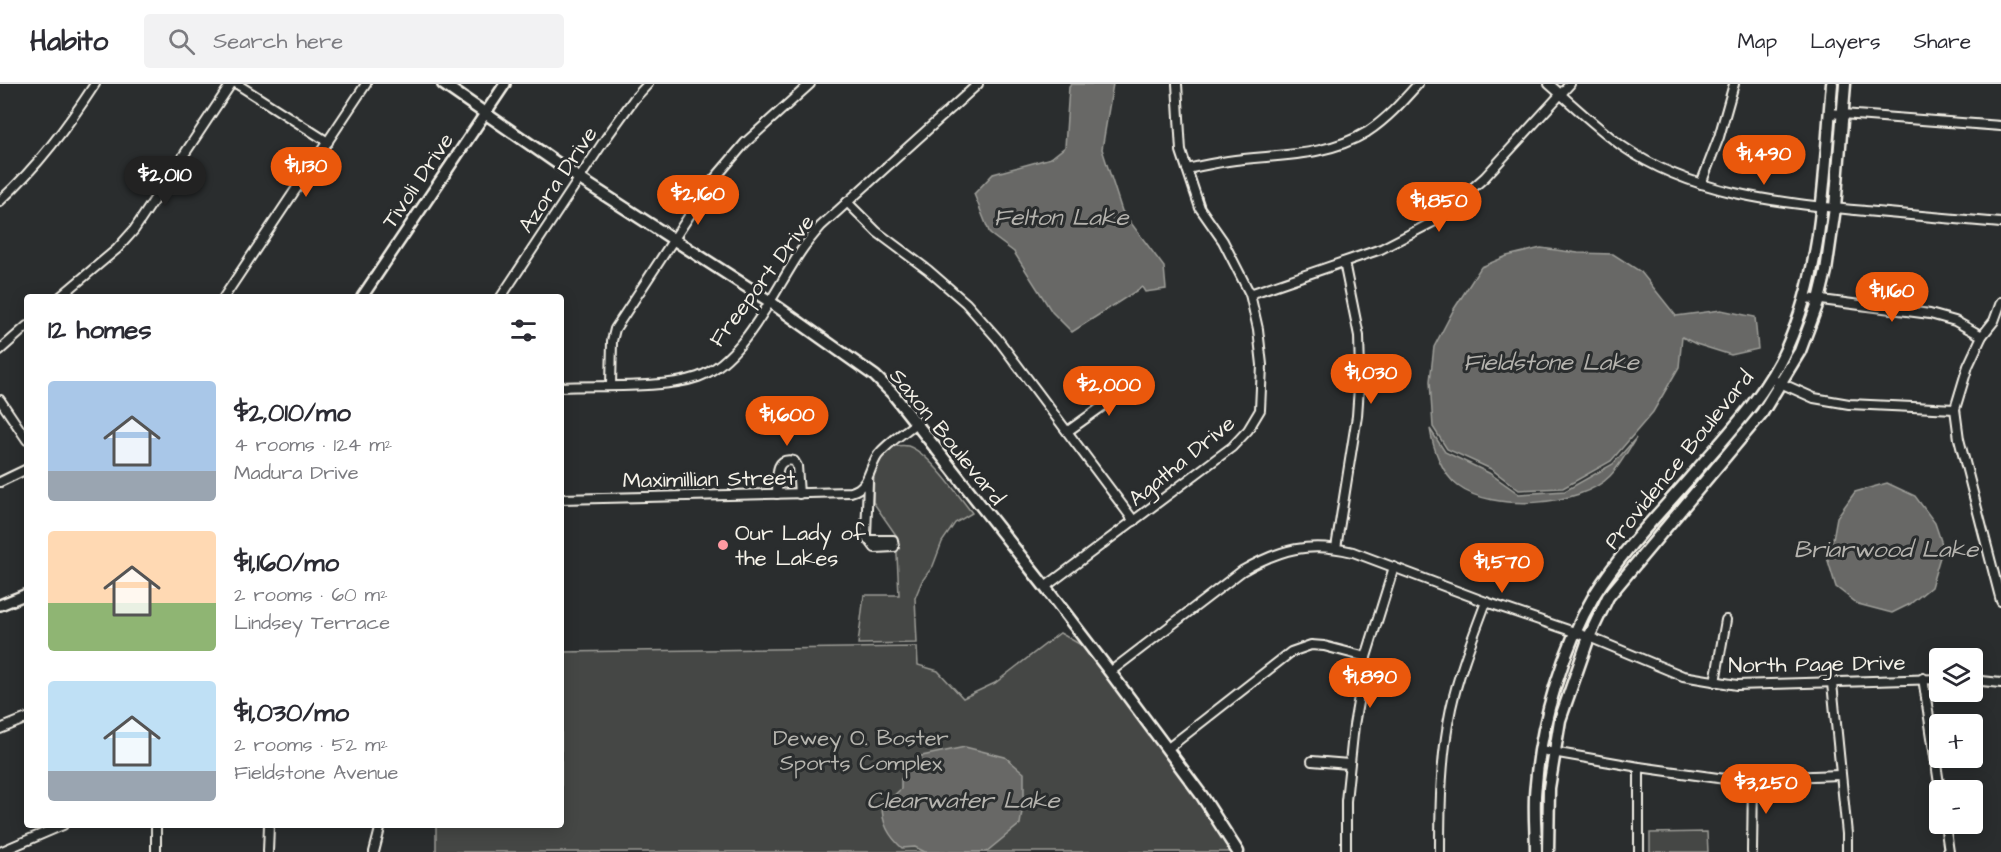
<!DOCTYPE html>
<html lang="en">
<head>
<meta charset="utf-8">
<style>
  :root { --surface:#fff; --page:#f2f2f3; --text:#2b2b33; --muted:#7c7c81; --line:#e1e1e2; --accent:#ea580c }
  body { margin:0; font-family:"Architects Daughter",sans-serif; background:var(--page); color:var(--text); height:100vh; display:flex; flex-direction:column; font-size:22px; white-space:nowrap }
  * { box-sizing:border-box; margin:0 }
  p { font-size:20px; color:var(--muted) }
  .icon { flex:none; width:33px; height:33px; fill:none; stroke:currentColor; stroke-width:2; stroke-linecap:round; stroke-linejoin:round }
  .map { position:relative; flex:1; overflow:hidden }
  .drawer { position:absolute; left:24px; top:210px; width:540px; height:534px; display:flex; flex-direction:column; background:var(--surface); border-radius:6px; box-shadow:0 3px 15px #0003 }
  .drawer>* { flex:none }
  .tools { position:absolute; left:1929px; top:564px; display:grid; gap:12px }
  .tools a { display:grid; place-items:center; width:54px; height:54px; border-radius:6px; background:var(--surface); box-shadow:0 3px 15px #0003; font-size:30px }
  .price { position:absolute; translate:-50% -51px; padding:0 14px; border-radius:21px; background:var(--accent); color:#fff; font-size:20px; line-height:39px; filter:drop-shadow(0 2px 3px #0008) }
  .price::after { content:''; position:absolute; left:50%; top:36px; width:18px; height:14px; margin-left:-9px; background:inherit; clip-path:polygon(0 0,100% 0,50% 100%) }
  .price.selected { background:#222; color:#fff }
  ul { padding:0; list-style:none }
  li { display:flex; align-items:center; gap:18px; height:150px; padding:0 24px }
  li span { display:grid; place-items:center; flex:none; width:168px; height:120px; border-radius:6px; color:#555 }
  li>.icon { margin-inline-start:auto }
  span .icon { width:72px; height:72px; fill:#fffc; stroke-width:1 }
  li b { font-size:26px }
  h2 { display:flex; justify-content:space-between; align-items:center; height:72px; padding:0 24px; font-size:26px }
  header { display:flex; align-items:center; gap:36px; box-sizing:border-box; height:84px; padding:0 30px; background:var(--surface); border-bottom:2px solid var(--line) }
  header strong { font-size:28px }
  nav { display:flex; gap:33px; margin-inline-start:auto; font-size:21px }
  .search { width:420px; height:54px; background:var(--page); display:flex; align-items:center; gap:15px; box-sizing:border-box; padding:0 21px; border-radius:6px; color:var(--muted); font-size:22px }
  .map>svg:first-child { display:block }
  .green { fill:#444645; stroke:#9c9c96; stroke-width:1.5 }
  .water { fill:#676866; stroke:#9f9f9a; stroke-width:1.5 }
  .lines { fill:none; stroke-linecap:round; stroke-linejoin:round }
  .minor-casing { stroke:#f4f1e8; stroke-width:12 }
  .tertiary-casing { stroke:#f4f1e8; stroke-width:14 }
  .secondary-casing { stroke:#f4f1e8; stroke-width:15 }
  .minor { stroke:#2a2d2e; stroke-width:8 }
  .tertiary { stroke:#2a2d2e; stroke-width:9 }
  .secondary { stroke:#2a2d2e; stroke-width:10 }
  .poi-dot { fill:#ff9aa2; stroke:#2a2d2e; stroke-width:2 }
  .labels { text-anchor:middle; stroke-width:6; stroke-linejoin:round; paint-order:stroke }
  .street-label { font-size:22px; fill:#f4f1e8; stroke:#2a2d2e }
  .poi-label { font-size:22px; fill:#f4f1e8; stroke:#2a2d2e; text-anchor:start }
  .park-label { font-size:22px; fill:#b6b5af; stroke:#2a2d2e }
  .water-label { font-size:24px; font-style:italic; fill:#b5b3ae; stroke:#2a2d2e }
</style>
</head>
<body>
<header>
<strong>Habito</strong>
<div class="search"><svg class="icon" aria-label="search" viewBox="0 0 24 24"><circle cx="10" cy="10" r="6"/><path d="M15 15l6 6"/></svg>Search here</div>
<nav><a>Map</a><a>Layers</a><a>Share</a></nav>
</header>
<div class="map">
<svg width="2001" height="768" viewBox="0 0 2001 768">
  <rect width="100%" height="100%" fill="#2a2d2e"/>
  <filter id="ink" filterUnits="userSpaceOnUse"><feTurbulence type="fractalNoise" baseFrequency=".0167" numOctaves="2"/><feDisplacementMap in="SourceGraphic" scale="12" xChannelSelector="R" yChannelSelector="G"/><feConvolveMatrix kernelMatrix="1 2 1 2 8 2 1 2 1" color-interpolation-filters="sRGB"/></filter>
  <g filter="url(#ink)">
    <g class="green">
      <path d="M893,362C897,362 904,361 908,362C928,368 959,412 972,429L955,439L942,458L933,482L922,497L915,514L917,559L858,560L864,511H899L896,451L873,418L874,389L882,373Z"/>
      <path d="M1060,549L1083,562L1205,723L1233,768H436V741H561V568L917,563L918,581L938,587L963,614L995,599Z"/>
      <path d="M1707,748L1708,768H1650V749Z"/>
    </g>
    <g class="water">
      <path d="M1072,0H1113L1102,65L1122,127L1164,183L1166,205L1145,208L1142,203L1072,248L1052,228L1014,168L990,150L974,110L993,90L1051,74L1065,63L1069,3Z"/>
      <path d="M1541,164L1578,169L1613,170L1641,188L1676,232L1721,226L1755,233L1758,265L1731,271L1696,260L1682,253L1679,283L1653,328L1611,377L1563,404L1519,406L1491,385L1447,365L1433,343L1430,297L1434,263L1454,225L1481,183L1507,172Z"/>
      <path d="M1430,345L1445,368L1489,389L1519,410L1565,407L1613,380L1636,354C1628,366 1620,382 1610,392C1580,423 1492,428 1458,402C1442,390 1433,364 1430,345Z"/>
      <path d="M1887,399L1915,412L1935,439L1943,463L1931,503L1910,520L1892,529L1858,520L1836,503L1826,470L1833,455L1837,433L1855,408Z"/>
      <path d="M965,663L1005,673L1024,689V715L1020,740L986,768H925L915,763L902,764C889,752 882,740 882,722L901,705V695L917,673Z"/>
    </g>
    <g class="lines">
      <g class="minor-casing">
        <g id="minor">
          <path d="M237,0L328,58"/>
          <path d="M1549,0C1573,21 1596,43 1622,62C1692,111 1783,119 1865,127C1910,131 1956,135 2001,139"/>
          <path d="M1829,29L2001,42"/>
          <path d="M1187,85C1200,82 1214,79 1228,77C1276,70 1324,74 1367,48C1387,35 1402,18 1418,0"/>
          <path d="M1701,100L1719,53L1734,0"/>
          <path d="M0,117C38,82 67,43 95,0"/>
          <path d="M847,118L877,148L928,186L966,219L997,254L1134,437"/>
          <path d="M1250,210L1381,165L1437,136L1485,93L1570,0"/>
          <path d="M60,213L117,165L134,146L231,0"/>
          <path d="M224,213L366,0"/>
          <path d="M501,213L606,54L634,15L648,0"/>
          <path d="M1806,214L1930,230L1955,237L1982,252"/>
          <path d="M2001,218L1994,237L1982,252L1968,282L1955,325L1959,355L2001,517"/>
          <path d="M0,266L27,242"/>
          <path d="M1776,297L1814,314L1849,320L1955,325"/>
          <path d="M611,301L612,257L615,245L710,100L745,59L810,0"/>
          <path d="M561,303C599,301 664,305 698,293C744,277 775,205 801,167C807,158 814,150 821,142L978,0"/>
          <path d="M0,316L27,356"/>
          <path d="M1068,347L1135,299"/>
          <path d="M868,397L866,452L875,464L894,463L893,456H868"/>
          <path d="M0,398L27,385"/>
          <path d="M777,410C778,396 773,372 794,377L797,382L799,410"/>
          <path d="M561,415L851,408C870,403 868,385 878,371C888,358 904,349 916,339"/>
          <path d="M1336,464L1357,332L1360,289L1359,252L1344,178"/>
          <path d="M1045,503L1232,363L1248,346L1260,326L1262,281L1258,245L1250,210L1223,157L1200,124L1181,67L1177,0"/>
          <path d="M1110,588L1242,487C1280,465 1310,457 1353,468L1486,518L1589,553L1683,592L1737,601L1940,595"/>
          <path d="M1923,594L1940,706"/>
          <path d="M1972,596L2001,599"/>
          <path d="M1715,598L1726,536"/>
          <path d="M1832,599L1847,750V768"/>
          <path d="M0,645L27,634"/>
          <path d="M1167,665L1291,568L1311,561L1324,562L1366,573"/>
          <path d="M1541,666L1639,683L1725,695L1840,691"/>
          <path d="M1312,677L1349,680"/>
          <path d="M1639,683V768"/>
          <path d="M1945,740L1949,768"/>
          <path d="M156,741V768"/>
          <path d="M0,768L63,741"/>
          <path d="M268,768L269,741"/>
          <path d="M374,768L381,741"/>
          <path d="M1346,768V717L1354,641L1366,573L1394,483"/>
          <path d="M1440,768C1440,720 1441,672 1451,624C1459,588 1473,553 1486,518"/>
          <path d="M1752,768L1753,694"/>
        </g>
      </g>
      <g class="tertiary-casing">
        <g id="tertiary">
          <path d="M362,213L505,0"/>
          <path d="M0,521L27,510"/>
        </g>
      </g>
      <g class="secondary-casing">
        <g id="secondary">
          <path d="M443,0L580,95L769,217L875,292L893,310L1045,503L1110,588L1202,712L1238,768"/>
          <path d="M1536,768C1536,746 1533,722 1536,700C1541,637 1563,564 1595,510C1621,468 1658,431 1690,394C1725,353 1765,313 1787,263C1824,181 1824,88 1832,0"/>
          <path d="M1548,768L1549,704L1560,636L1589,553L1608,513L1762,329L1800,267L1819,216L1826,187L1835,124L1845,0"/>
        </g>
      </g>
      <use href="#minor" class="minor"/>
      <use href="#tertiary" class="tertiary"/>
      <use href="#secondary" class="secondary"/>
    </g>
  </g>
  <circle class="poi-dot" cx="723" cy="461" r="6"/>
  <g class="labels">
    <g class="street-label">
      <text transform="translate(557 95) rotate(-56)" y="8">Azora Drive</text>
      <text transform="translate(417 96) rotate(-56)" y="8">Tivoli Drive</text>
      <text transform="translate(761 196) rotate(-53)" y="8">Freeport Drive</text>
      <text transform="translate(948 352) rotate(51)" y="8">Saxon Boulevard</text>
      <text transform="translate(1678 375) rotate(-51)" y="8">Providence Boulevard</text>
      <text transform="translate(1181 376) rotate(-39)" y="8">Agatha Drive</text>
      <text transform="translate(709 394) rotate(-1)" y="8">Maximillian Street</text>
      <text transform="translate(1817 579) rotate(-1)" y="8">North Page Drive</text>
    </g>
    <g class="poi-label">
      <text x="735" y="456">Our Lady of<tspan x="735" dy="25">the Lakes</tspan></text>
    </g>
    <g class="park-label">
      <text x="861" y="661">Dewey O. Boster<tspan x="861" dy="25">Sports Complex</tspan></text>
    </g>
    <g class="water-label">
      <text x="1061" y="141">Felton Lake</text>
      <text x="1551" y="286">Fieldstone Lake</text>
      <text x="1886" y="473">Briarwood Lake</text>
      <text x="963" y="724">Clearwater Lake</text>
    </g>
  </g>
</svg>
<div class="tools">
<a><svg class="icon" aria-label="layers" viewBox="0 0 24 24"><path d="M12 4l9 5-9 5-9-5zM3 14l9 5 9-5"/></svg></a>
<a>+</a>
<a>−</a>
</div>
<b class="price" style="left:1764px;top:102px">$1,490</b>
<b class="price" style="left:306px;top:114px">$1,130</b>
<b class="price selected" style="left:165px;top:123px">$2,010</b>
<b class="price" style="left:698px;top:142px">$2,160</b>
<b class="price" style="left:1439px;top:149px">$1,850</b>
<b class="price" style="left:1892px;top:239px">$1,160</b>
<b class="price" style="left:1371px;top:321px">$1,030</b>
<b class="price" style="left:1109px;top:333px">$2,000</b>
<b class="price" style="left:787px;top:363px">$1,600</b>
<b class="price" style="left:1502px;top:510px">$1,570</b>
<b class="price" style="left:1370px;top:625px">$1,890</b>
<b class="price" style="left:1766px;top:731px">$3,250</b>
<section class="drawer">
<h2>12 homes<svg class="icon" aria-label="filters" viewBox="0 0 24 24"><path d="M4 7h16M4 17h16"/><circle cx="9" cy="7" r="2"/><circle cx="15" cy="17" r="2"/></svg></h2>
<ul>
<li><span style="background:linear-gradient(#a9c7e8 75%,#9aa5b1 0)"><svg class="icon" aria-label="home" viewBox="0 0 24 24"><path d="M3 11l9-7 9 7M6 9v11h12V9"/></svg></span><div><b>$2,010/mo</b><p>4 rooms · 124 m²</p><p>Madura Drive</p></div></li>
<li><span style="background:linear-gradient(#ffd9b3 60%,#8fb573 0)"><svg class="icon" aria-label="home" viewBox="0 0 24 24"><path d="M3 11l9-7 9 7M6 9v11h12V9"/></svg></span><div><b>$1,160/mo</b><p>2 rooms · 60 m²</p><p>Lindsey Terrace</p></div></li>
<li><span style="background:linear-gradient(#bfe0f5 75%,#9aa5b1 0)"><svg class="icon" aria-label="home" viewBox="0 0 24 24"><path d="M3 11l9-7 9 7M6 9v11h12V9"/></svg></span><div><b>$1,030/mo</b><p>2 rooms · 52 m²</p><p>Fieldstone Avenue</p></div></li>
</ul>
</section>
</div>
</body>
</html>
